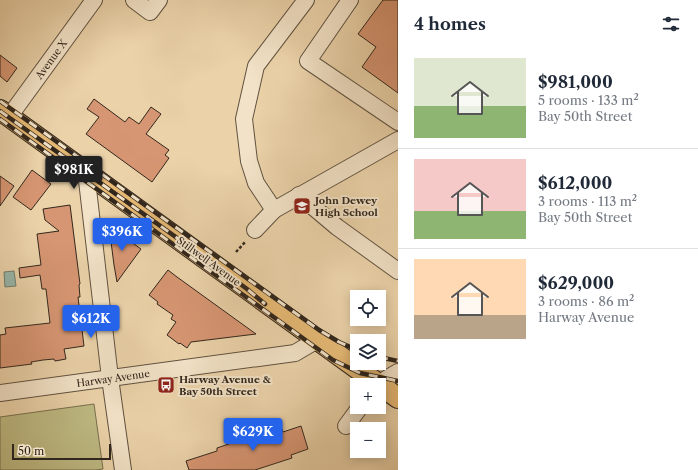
<!DOCTYPE html>
<html lang="en">
<head>
<meta charset="utf-8">
<style>
  :root { --surface:#fff; --page:#f2f2f3; --text:#1f2937; --muted:#747a83; --line:#e0e1e3; --accent:#2563eb }
  body { margin:0; font-family:"Libre Caslon Text",serif; background:var(--page); color:var(--text); height:100vh; display:flex; flex-direction:column; font-size:15px; white-space:nowrap }
  * { box-sizing:border-box; margin:0 }
  p { font-size:13px; color:var(--muted) }
  .icon { flex:none; width:22px; height:22px; fill:none; stroke:currentColor; stroke-width:2; stroke-linecap:round; stroke-linejoin:round }
  .map { position:relative; flex:1; overflow:hidden }
  .panel { display:flex; flex-direction:column; background:var(--surface); width:300px }
  .panel>* { flex:none }
  .buttons { position:absolute; left:350px; top:290px; display:grid; gap:8px }
  .buttons a { display:grid; place-items:center; width:36px; height:36px; border-radius:0px; background:var(--surface); box-shadow:0 2px 10px #0003; font-size:20px }
  .scale { position:absolute; left:12px; bottom:10px; width:99px; box-sizing:border-box; padding-left:4px; border:2px solid #32271d; border-top:0; font-size:11px; line-height:14px; white-space:nowrap; color:#32271d; -webkit-text-stroke:3px #f2e2c7; paint-order:stroke }
  .price { position:absolute; translate:-50% -34px; padding:0 9px; border-radius:4px; background:var(--accent); color:#fff; font-size:13px; line-height:26px; filter:drop-shadow(0 1px 2px #0008) }
  .price::after { content:''; position:absolute; left:50%; top:24px; width:12px; height:9px; margin-left:-6px; background:inherit; clip-path:polygon(0 0,100% 0,50% 100%) }
  .price.selected { background:#222; color:#fff }
  ul { padding:0; list-style:none }
  li { display:flex; align-items:center; gap:12px; height:100px; padding:0 16px }
  li+li { border-top:1px solid var(--line) }
  li span { display:grid; place-items:center; flex:none; width:112px; height:80px; border-radius:0px; color:#555 }
  li>.icon { margin-inline-start:auto }
  span .icon { width:48px; height:48px; fill:#fffc; stroke-width:1 }
  li b { font-size:17px }
  h2 { display:flex; justify-content:space-between; align-items:center; height:48px; padding:0 16px; font-size:17px }
  main { display:flex; flex:1; min-height:0 }
  .map>svg:first-child { display:block }
  .green { fill:#beba83; stroke:#787050 }
  .water { fill:#98b7ab; stroke:#6f7d72 }
  .building { fill:#d79673; stroke:#32271d }
  .lines { fill:none; stroke-linecap:round; stroke-linejoin:round }
  .minor-casing { stroke:#605240; stroke-width:18 }
  .major-casing { stroke:#32271d; stroke-width:22 }
  .path { stroke:#32271d; stroke-width:2.5; stroke-dasharray:3 2; stroke-linecap:butt }
  .minor { stroke:#f2e2c7; stroke-width:16 }
  .major { stroke:#e6b974; stroke-width:20 }
  .rail-casing { stroke:#32271d; stroke-width:4.5 }
  .rail { stroke:#f2e2c7; stroke-width:3; stroke-dasharray:9; stroke-linecap:butt }
  .labels { text-anchor:middle; stroke-width:4; stroke-linejoin:round; paint-order:stroke }
  .street-label { font-size:10px; fill:#32271d; stroke:#f2e2c7 }
  .poi-label { font-size:10px; font-weight:bold; fill:#32271d; stroke:#f2e2c7; text-anchor:start }
</style>
</head>
<body>
<main>
<div class="map">
<svg width="398" height="470" viewBox="0 0 398 470">
  <rect width="100%" height="100%" fill="#ebd2a9"/>
  <filter id="stains"><feTurbulence type="fractalNoise" baseFrequency=".005" numOctaves="4"/><feColorMatrix values="0 0 0 0 .2 0 0 0 0 .09 0 0 0 0 .02 0 0 0 .5 -.17"/></filter>
  <radialGradient id="worn" r=".72"><stop offset=".6" stop-color="#630" stop-opacity="0"/><stop offset="1" stop-color="#630" stop-opacity=".3"/></radialGradient>
  <path class="green" d="M94,404L103,469L96,470H0V417Z"/>
  <path class="water" d="M14,271L16,286L5,287L4,272Z"/>
  <g class="building">
    <path d="M383,0H398V93L362,67L376,47L358,34Z"/>
    <path d="M0,55L17,68L7,82L0,76Z"/>
    <path d="M94,99L125,122L129,117L139,124L151,107L161,114L146,134L169,150L165,155L169,158L152,182L86,134L99,117L87,109Z"/>
    <path d="M32,170L51,184L31,210L13,197Z"/>
    <path d="M0,176L14,186L0,206Z"/>
    <path d="M70,205L80,284L79,285L80,297H78L84,346L64,349L66,359L55,361L54,359L43,360L31,362L32,364L0,368V335L6,334L5,328L50,323L46,289H42L40,275L20,278L19,268L41,265L37,234L59,231L45,220L43,209Z"/>
    <path d="M109,226L141,249L117,282L114,265Z"/>
    <path d="M168,270L177,277L256,334L191,342L187,348L180,343L179,344L167,335L176,322L171,319L173,315L157,304L158,302L149,295Z"/>
    <path d="M301,426L308,449L291,455L292,458L255,470H189L186,461L217,451V448L249,437L250,440L282,429L283,432Z"/>
  </g>
  <g class="lines">
    <g class="minor-casing">
      <g id="minor">
        <path d="M134,0L150,12L159,0"/>
        <path d="M350,0L308,61L398,122"/>
        <path d="M9,117L94,0"/>
        <path d="M86,172L110,378L123,470"/>
        <path d="M299,195L337,227L398,271"/>
        <path d="M274,210L256,183L249,161L244,119L256,66L306,0"/>
        <path d="M255,230L274,210L398,140"/>
        <path d="M376,385L398,372"/>
        <path d="M0,393L295,353L317,340"/>
        <path d="M346,426L360,407"/>
      </g>
    </g>
    <g class="major-casing">
      <path id="major" d="M0,110L398,398"/>
    </g>
    <path class="path" d="M236,252L246,241"/>
    <use href="#minor" class="minor"/>
    <use href="#major" class="major"/>
    <g class="rail-casing">
      <g id="rail">
        <path d="M0,101L319,330L339,342L357,350"/>
        <path d="M0,111L212,263L247,289L265,304"/>
        <path d="M0,119L333,360L360,373L398,381"/>
        <path d="M379,357L398,361"/>
      </g>
    </g>
    <use href="#rail" class="rail"/>
  </g>
  <defs>
    <g id="school-square" transform="scale(0.9)"><rect x="-9" y="-9" width="18" height="18" rx="4" fill="#8f2418" stroke="#f2e2c7"/><path d="M0-5L7-2L0 1L-7-2ZM-4 1L0 2.5L4 1V4Q0 6-4 4Z" fill="#fff"/></g>
    <g id="bus-square" transform="scale(0.9)"><rect x="-9" y="-9" width="18" height="18" rx="4" fill="#8f2418" stroke="#f2e2c7"/><path d="M-5-6H5V4H4V6H2V4H-2V6H-4V4H-5ZM-3.5-4V0h7V-4ZM-3.5 1.2v1.5H-2V1.2ZM2 1.2v1.5H3.5V1.2Z" fill="#fff"/></g>
  </defs>
  <g fill-rule="evenodd">
    <use href="#school-square" x="302" y="206"/>
    <use href="#bus-square" x="166" y="385"/>
  </g>
  <g class="labels">
    <g class="street-label">
      <text transform="translate(51 59) rotate(-54)" y="4">Avenue X</text>
      <text transform="translate(209 261) rotate(36)" y="4">Stillwell Avenue</text>
      <text transform="translate(113 378) rotate(-8)" y="4">Harway Avenue</text>
    </g>
    <g class="poi-label">
      <text x="315" y="204">John Dewey<tspan x="315" dy="12">High School</tspan></text>
      <text x="179" y="383">Harway Avenue &amp;<tspan x="179" dy="12">Bay 50th Street</tspan></text>
    </g>
  </g>
  <rect width="100%" height="100%" filter="url(#stains)"/>
  <rect width="100%" height="100%" fill="url(#worn)"/>
</svg>
<div class="buttons">
<a><svg class="icon" aria-label="locate" viewBox="0 0 24 24"><circle cx="12" cy="12" r="6"/><path d="M12 2v4M12 18v4M2 12h4M18 12h4"/></svg></a>
<a><svg class="icon" aria-label="layers" viewBox="0 0 24 24"><path d="M12 4l9 5-9 5-9-5zM3 14l9 5 9-5"/></svg></a>
<a>+</a>
<a>−</a>
</div>
<div class="scale">50 m</div>
<b class="price selected" style="left:74px;top:190px">$981K</b>
<b class="price" style="left:122px;top:252px">$396K</b>
<b class="price" style="left:91px;top:339px">$612K</b>
<b class="price" style="left:253px;top:452px">$629K</b>
</div>
<section class="panel">
<h2>4 homes<svg class="icon" aria-label="filters" viewBox="0 0 24 24"><path d="M4 7h16M4 17h16"/><circle cx="9" cy="7" r="2"/><circle cx="15" cy="17" r="2"/></svg></h2>
<ul>
<li><span style="background:linear-gradient(#dfe7d0 60%,#8fb573 0)"><svg class="icon" aria-label="home" viewBox="0 0 24 24"><path d="M3 11l9-7 9 7M6 9v11h12V9"/></svg></span><div><b>$981,000</b><p>5 rooms · 133 m²</p><p>Bay 50th Street</p></div></li>
<li><span style="background:linear-gradient(#f6c9c9 65%,#8fb573 0)"><svg class="icon" aria-label="home" viewBox="0 0 24 24"><path d="M3 11l9-7 9 7M6 9v11h12V9"/></svg></span><div><b>$612,000</b><p>3 rooms · 113 m²</p><p>Bay 50th Street</p></div></li>
<li><span style="background:linear-gradient(#ffd9b3 70%,#b9a48a 0)"><svg class="icon" aria-label="home" viewBox="0 0 24 24"><path d="M3 11l9-7 9 7M6 9v11h12V9"/></svg></span><div><b>$629,000</b><p>3 rooms · 86 m²</p><p>Harway Avenue</p></div></li>
</ul>
</section>
</main>
</body>
</html>
